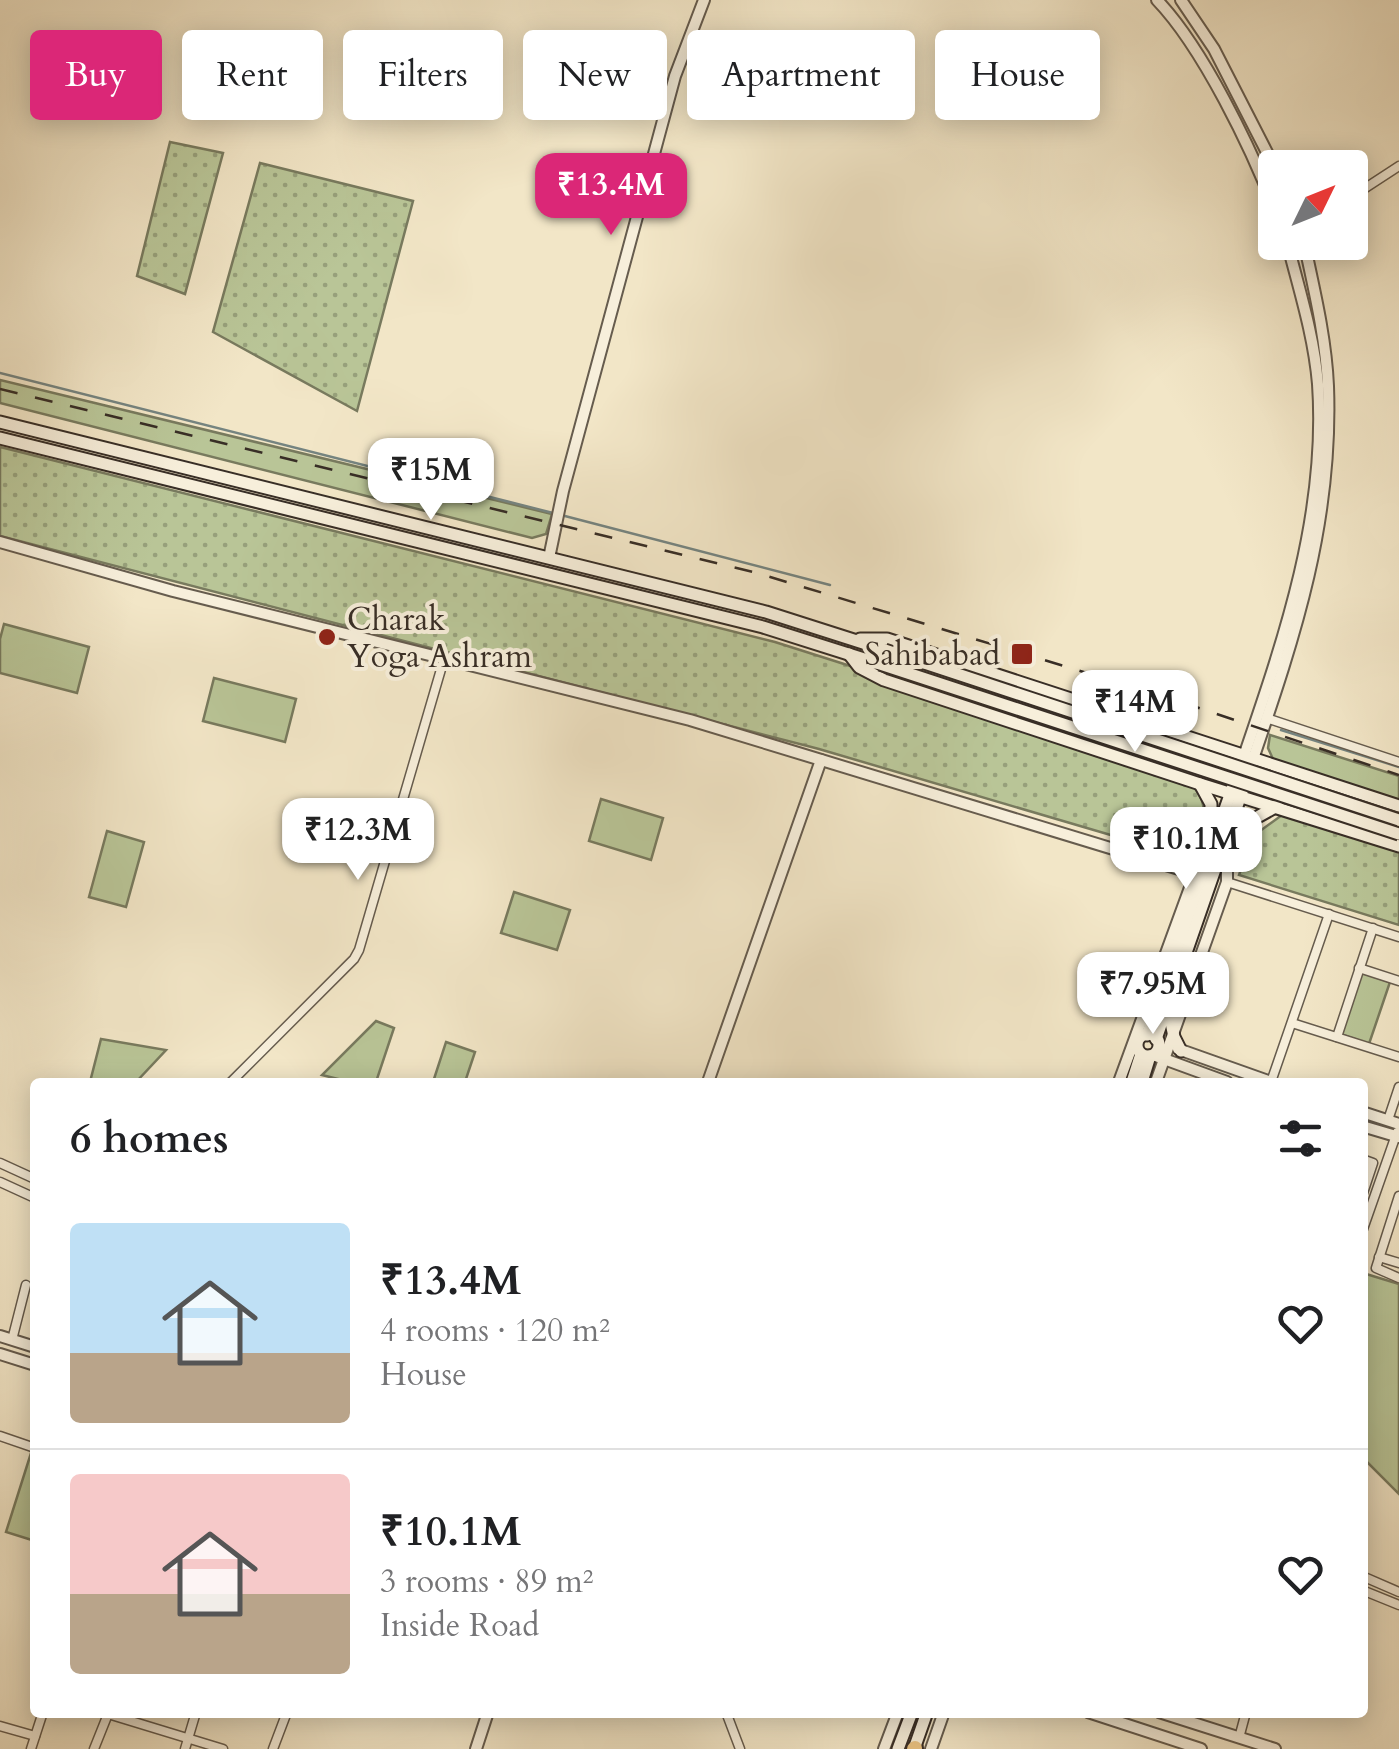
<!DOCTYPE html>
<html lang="en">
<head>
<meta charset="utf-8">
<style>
  :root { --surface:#fff; --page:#f6f6f6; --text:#202124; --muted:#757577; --line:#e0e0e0; --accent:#db2777 }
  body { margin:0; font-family:Cardo,serif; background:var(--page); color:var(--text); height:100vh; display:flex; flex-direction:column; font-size:38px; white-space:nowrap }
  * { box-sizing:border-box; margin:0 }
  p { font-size:32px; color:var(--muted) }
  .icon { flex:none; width:55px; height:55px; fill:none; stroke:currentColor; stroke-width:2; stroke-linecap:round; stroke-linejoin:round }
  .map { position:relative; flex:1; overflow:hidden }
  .sheet { position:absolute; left:30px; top:1078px; width:1338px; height:640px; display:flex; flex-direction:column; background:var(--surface); border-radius:10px; box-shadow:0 5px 25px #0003 }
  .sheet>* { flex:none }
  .guide { position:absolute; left:30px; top:30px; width:1340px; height:90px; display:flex; gap:20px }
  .needle { width:65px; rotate:47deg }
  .tools { position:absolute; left:1258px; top:150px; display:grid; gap:20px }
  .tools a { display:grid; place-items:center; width:110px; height:110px; border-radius:10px; background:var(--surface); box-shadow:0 5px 25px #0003; font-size:50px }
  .price { position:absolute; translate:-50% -85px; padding:0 22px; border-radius:20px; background:#fff; color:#222; font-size:32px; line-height:65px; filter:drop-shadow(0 2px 5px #0008) }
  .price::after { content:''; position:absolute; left:50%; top:60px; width:30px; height:22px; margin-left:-15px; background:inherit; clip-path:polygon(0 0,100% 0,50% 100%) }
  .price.on { background:var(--accent); color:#fff }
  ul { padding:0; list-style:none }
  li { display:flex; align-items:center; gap:30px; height:250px; padding:0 40px }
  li+li { border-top:2px solid var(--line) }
  li span { display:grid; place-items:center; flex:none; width:280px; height:200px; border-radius:10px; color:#555 }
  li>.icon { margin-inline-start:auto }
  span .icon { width:120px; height:120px; fill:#fffc; stroke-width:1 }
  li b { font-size:42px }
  h2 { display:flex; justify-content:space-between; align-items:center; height:120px; padding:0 40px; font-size:42px }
  .tag { padding:0 35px; border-radius:10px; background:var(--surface); box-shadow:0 5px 25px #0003; font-size:35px; line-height:90px }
  .tag.on { background:var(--accent); color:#fff }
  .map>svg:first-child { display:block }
  .grass { fill:url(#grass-dots); stroke:#787a5e; stroke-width:2.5 }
  .park { fill:#b9c597; stroke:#787a5e; stroke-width:2.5 }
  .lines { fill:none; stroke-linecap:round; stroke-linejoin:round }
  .stream { stroke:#758480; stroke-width:2.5 }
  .minor-casing { stroke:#665c4e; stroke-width:11 }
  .tertiary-casing { stroke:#665c4e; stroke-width:14 }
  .secondary-casing { stroke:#382e26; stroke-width:15 }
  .motorway-casing { stroke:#382e26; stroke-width:18 }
  .minor { stroke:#f7efdb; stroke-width:8 }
  .tertiary { stroke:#f7efdb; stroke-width:10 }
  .secondary { stroke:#f7efdb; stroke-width:11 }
  .motorway { stroke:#e9c384; stroke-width:14 }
  .rail { stroke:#382e26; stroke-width:2.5; stroke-dasharray:18 18; stroke-linecap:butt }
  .secondary-bridge-casing { stroke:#382e26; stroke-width:15; stroke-linecap:butt }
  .secondary-bridge { stroke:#f7efdb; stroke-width:11 }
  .poi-dot { fill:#8f2418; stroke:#f7efdb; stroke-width:4 }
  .labels { text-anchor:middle; stroke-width:8; stroke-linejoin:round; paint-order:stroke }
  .poi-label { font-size:32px; fill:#382e26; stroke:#f7efdb; text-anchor:start }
</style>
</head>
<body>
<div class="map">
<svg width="1399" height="1749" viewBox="0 0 1399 1749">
  <defs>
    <pattern id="grass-dots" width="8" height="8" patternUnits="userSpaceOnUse" patternTransform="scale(2.5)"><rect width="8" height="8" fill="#b9c597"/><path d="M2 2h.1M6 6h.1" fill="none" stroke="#97a07b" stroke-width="1.8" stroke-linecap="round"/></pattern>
  </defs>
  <rect width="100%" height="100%" fill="#f2e6c7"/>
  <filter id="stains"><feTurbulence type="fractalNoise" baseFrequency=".002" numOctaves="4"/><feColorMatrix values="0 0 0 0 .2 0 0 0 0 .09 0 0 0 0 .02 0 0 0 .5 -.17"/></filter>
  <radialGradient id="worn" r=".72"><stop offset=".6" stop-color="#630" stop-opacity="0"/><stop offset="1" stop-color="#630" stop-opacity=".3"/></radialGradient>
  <g class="grass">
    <path d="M170,142L223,153L185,294L137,276Z"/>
    <path d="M260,163L413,201L357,411L213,332Z"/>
    <path d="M0,447L775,642L1174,769C1215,801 1206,813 1192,859L819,749L0,536Z"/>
    <path d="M1282,815L1399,841V925L1239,875L1253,836Z"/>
  </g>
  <g class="park">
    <path d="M0,380L552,514L546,534L532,538L0,403Z"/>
    <path d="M4,624L89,647L77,693L0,673V639Z"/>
    <path d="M214,678L296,699L285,742L203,721Z"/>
    <path d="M1270,735L1399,776V803L1273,759L1268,748Z"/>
    <path d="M601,799L663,818L651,860L589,841Z"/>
    <path d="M107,831L144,842L126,907L89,897Z"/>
    <path d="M514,892L570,910L557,950L501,933Z"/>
    <path d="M1361,972L1390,982L1369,1044L1340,1034Z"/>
    <path d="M376,1021L394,1028L376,1082H350L322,1075Z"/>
    <path d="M101,1039L166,1050L136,1082H90Z"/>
    <path d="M446,1042L475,1052L465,1082H433Z"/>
    <path d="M1363,1273L1399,1284V1494L1363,1458Z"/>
    <path d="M31,1453L35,1454V1541L6,1532Z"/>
  </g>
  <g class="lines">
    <g class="stream">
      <path d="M0,373L553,513"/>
      <path d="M561,515L830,585"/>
      <path d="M1281,730L1399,767"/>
    </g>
    <g class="minor-casing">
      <g id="minor">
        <path d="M1350,198L1399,166"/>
        <path d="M1266,718L1399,762"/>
        <path d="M1227,882L1399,937"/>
        <path d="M1359,968L1399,981"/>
        <path d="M1292,1023L1399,1057"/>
        <path d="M1337,1037L1373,928"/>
        <path d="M231,1082L354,959L359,950L444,659"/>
        <path d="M1271,1082L1329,914"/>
        <path d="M1388,1120L1399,1087"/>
        <path d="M1362,1159L1373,1163L1362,1196"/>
        <path d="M0,1163L35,1179"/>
        <path d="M0,1182L35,1198"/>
        <path d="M1399,1196L1376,1268L1399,1278"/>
        <path d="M1362,1232L1397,1132"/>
        <path d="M1379,1257L1399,1263"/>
        <path d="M12,1340L26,1285"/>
        <path d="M0,1436L35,1448"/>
        <path d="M1362,1576L1399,1592"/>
        <path d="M1362,1590L1399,1605"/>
        <path d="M726,1712L740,1749"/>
        <path d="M0,1726L35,1736"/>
        <path d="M1239,1738L1246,1712"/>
        <path d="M31,1749L43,1712"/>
        <path d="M94,1749L108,1714L223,1749"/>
        <path d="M185,1749L196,1712"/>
        <path d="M273,1749L287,1712"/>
      </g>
    </g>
    <g class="tertiary-casing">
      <g id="tertiary">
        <path d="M1157,0C1203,48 1251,148 1275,210"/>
        <path d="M1181,0L1214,49L1275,168"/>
        <path d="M0,542L173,591L690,720L1202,876"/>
        <path d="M549,558L563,491L675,76L704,0"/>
        <path d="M1244,756C1285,636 1327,513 1318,384C1314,336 1299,289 1287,242"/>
        <path d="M1253,759C1296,633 1333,521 1328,386C1326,338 1314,289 1304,242"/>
        <path d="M1178,1049L1271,1082"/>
        <path d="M1153,1055L1227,1082"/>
        <path d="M708,1082L821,760"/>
        <path d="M1119,1082L1195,874"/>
        <path d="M1156,1082L1227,882V868L1219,859"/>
        <path d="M1362,1112L1399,1124"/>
        <path d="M1362,1126L1399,1137"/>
        <path d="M0,1336L35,1347"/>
        <path d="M0,1354L35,1365"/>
        <path d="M1088,1712L1201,1749"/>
        <path d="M1159,1712L1275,1749"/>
        <path d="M476,1749L488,1712"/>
        <path d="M884,1749L898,1712"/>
        <path d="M931,1749L944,1712"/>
      </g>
    </g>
    <g class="secondary-casing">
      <g id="secondary">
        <path d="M0,422L766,612L885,650"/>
        <path d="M0,438L763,627L880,664"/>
        <path d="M860,639H887L1399,806"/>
        <path d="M849,654L859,667L884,680L1200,784L1399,846"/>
        <path d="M1200,784L1211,804V840"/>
        <path d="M1226,847L1252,820L1277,806"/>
        <path d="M1169,1013L1174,1037L1181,1051"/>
        <circle cx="1148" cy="1045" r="11"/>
        <path d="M1147,1035L1242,760"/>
        <path d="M1156,1039L1252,763"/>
        <path d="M1132,1082L1141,1054"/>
        <path d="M1142,1082L1150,1056"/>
        <path d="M898,1749L912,1712"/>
        <path d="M914,1749L927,1712"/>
      </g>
    </g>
    <g class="motorway-casing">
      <path id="motorway" d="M914,1749L915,1748"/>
    </g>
    <use href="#minor" class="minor"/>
    <use href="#tertiary" class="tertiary"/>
    <use href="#secondary" class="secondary"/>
    <use href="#motorway" class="motorway"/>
    <path class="rail" d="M0,389L757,573L1166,697L1399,775"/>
    <g class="secondary-bridge-casing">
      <g id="secondary-bridge">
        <path d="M885,650L1399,820"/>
        <path d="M880,664L1399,834"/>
      </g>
    </g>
    <use href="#secondary-bridge" class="secondary-bridge"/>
  </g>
  <g class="poi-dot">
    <circle cx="327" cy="637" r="10"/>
    <rect x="1010" y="642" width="24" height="24" rx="5"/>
  </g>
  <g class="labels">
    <g class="poi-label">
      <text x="347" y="630">Charak<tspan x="347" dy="37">Yoga Ashram</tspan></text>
      <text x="1000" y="665" text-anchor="end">Sahibabad</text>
    </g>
  </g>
  <rect width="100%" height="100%" filter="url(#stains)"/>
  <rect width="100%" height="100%" fill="url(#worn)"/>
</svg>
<div class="tools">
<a><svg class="needle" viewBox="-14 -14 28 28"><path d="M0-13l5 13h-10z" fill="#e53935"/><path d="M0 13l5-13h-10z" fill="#757577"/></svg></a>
</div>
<b class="price on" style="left:611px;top:238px">₹13.4M</b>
<b class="price" style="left:431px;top:523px">₹15M</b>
<b class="price" style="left:1135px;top:755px">₹14M</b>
<b class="price" style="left:358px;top:883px">₹12.3M</b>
<b class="price" style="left:1186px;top:892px">₹10.1M</b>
<b class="price" style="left:1153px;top:1037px">₹7.95M</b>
<div class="guide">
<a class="tag on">Buy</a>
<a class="tag">Rent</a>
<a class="tag">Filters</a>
<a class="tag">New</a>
<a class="tag">Apartment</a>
<a class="tag">House</a>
</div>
<section class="sheet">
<h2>6 homes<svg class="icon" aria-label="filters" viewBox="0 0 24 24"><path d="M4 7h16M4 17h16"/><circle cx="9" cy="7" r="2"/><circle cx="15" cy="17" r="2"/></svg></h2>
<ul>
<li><span style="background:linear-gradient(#bfe0f5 65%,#b9a48a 0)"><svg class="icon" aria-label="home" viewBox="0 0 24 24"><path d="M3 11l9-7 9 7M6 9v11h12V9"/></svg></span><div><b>₹13.4M</b><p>4 rooms · 120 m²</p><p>House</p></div><svg class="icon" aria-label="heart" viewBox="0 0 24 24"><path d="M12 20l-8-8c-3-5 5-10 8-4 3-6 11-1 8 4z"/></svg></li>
<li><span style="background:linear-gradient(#f6c9c9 60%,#b9a48a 0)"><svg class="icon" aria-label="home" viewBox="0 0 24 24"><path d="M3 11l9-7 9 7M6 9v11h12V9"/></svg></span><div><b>₹10.1M</b><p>3 rooms · 89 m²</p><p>Inside Road</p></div><svg class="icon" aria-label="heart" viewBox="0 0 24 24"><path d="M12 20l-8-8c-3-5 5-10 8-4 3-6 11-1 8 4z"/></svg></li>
</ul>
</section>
</div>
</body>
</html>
